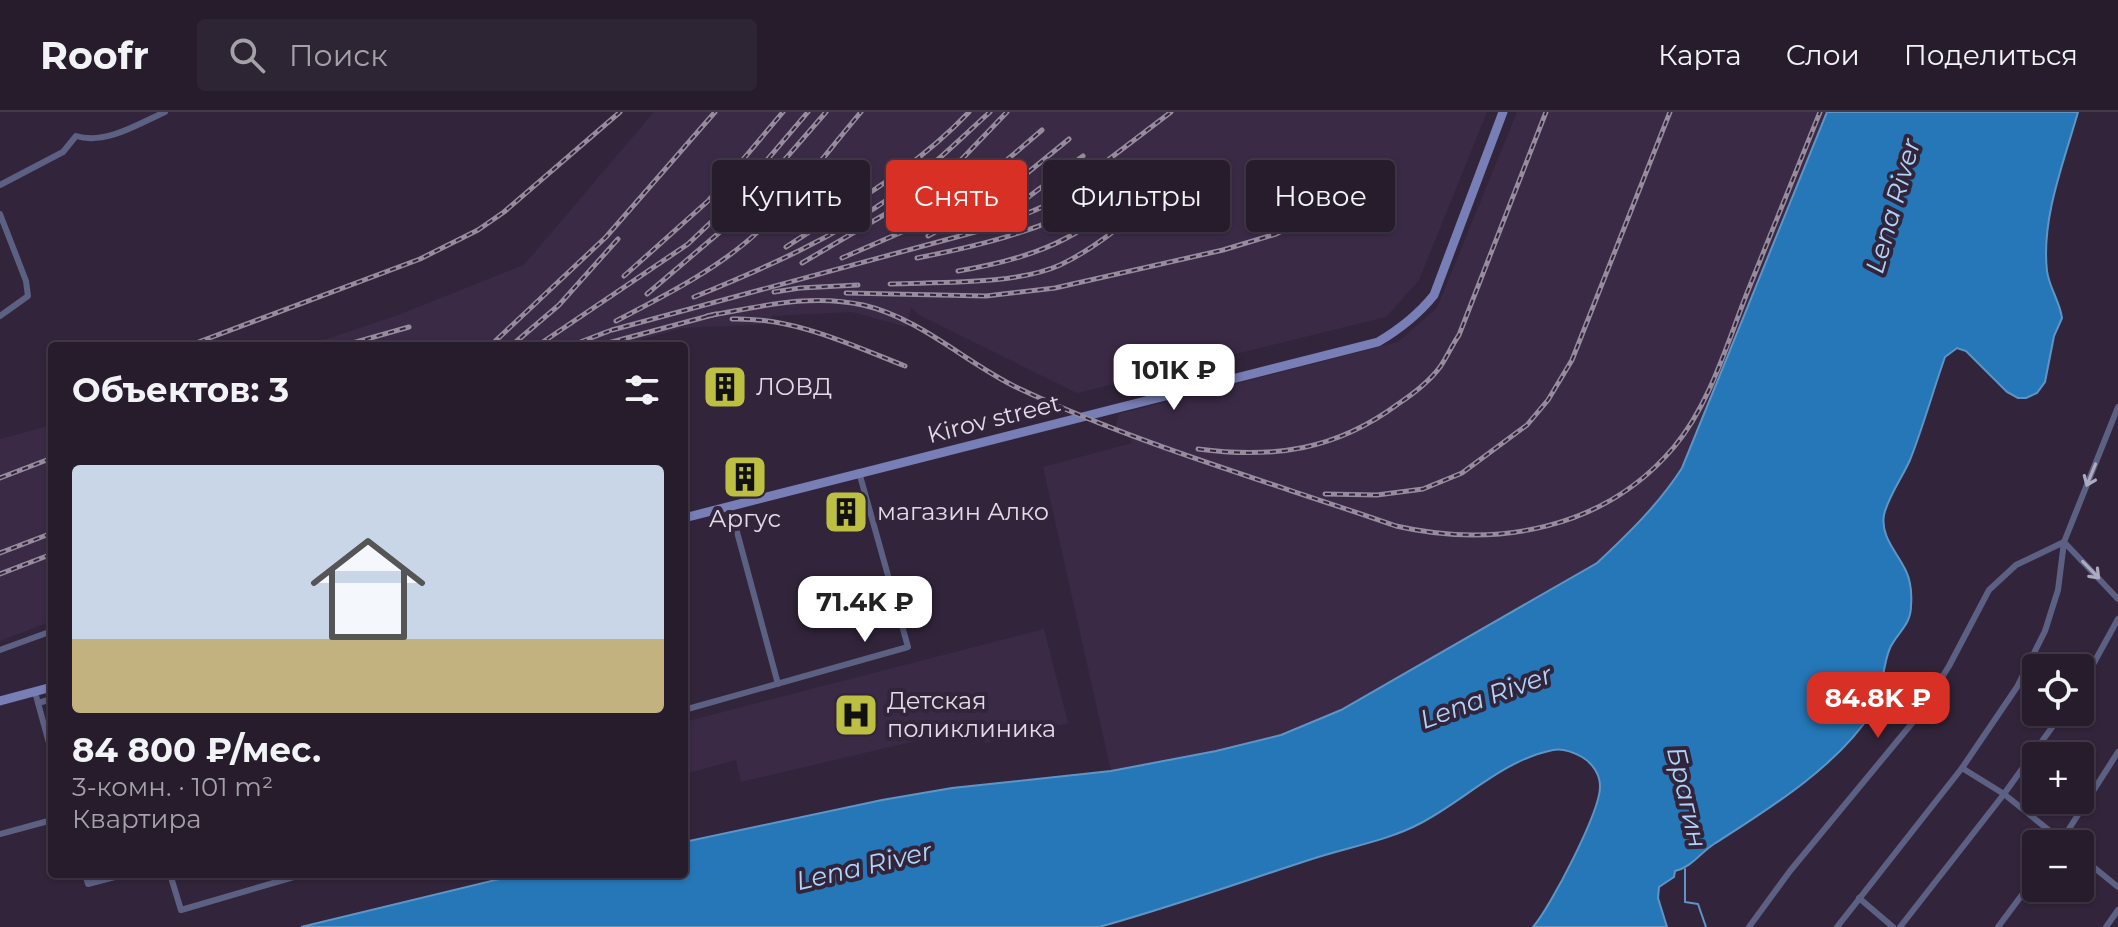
<!DOCTYPE html>
<html lang="ru">
<head>
<meta charset="utf-8">
<style>
  :root { --surface:#261c2c; --page:#2e2534; --text:#f1f3f6; --muted:#a4a1a9; --line:#423a48; --accent:#d93025 }
  body { margin:0; font-family:Montserrat,sans-serif; background:var(--page); color:var(--text); height:100vh; display:flex; flex-direction:column; font-size:30px; white-space:nowrap }
  * { box-sizing:border-box; margin:0 }
  p { font-size:26px; color:var(--muted) }
  .icon { flex:none; width:44px; height:44px; fill:none; stroke:currentColor; stroke-width:2; stroke-linecap:round; stroke-linejoin:round }
  .map { position:relative; flex:1; overflow:hidden }
  .sheet { position:absolute; left:48px; top:230px; width:640px; height:536px; display:flex; flex-direction:column; background:var(--surface); border-radius:8px; box-shadow:0 2px 6px #0004,0 0 0 2px var(--line) }
  .sheet>* { flex:none }
  .top-card { position:absolute; left:712px; top:48px; width:760px; height:72px; display:flex; gap:16px }
  .fabs { position:absolute; left:2022px; top:542px; display:grid; gap:16px }
  .fabs a { display:grid; place-items:center; width:72px; height:72px; border-radius:8px; background:var(--surface); box-shadow:0 2px 6px #0004,0 0 0 2px var(--line); font-size:40px }
  .price { position:absolute; translate:-50% -68px; padding:0 18px; border-radius:16px; background:#fff; color:#222; font-size:26px; line-height:52px; filter:drop-shadow(0 2px 4px #0008) }
  .price::after { content:''; position:absolute; left:50%; top:48px; width:24px; height:18px; margin-left:-12px; background:inherit; clip-path:polygon(0 0,100% 0,50% 100%) }
  .price.current { background:var(--accent); color:#fff }
  ul { padding:0; list-style:none }
  li { display:grid; align-content:center; gap:16px; height:424px; padding:0 24px }
  li+li { border-top:2px solid var(--line) }
  li span { display:grid; place-items:center; height:248px; border-radius:8px; color:#555 }
  li>.icon { margin-inline-start:auto }
  span .icon { width:144px; height:144px; fill:#fffc; stroke-width:1 }
  li b { font-size:34px }
  h2 { display:flex; justify-content:space-between; align-items:center; height:96px; padding:0 24px; font-size:34px }
  .chip { padding:0 28px; border-radius:8px; background:var(--surface); box-shadow:0 2px 6px #0004,0 0 0 2px var(--line); font-size:28px; line-height:72px }
  .chip.current { background:var(--accent); color:#fff }
  header { display:flex; align-items:center; gap:48px; box-sizing:border-box; height:112px; padding:0 40px; background:var(--surface); border-bottom:2px solid var(--line) }
  header strong { font-size:38px }
  nav { display:flex; gap:44px; margin-inline-start:auto; font-size:28px }
  .search { width:560px; height:72px; background:var(--page); display:flex; align-items:center; gap:20px; box-sizing:border-box; padding:0 28px; border-radius:8px; color:var(--muted); font-size:30px }
  .map>svg:first-child { display:block }
  .built { fill:#3b2a46 }
  .water { fill:#2677b7; stroke:#5e95c6; stroke-width:2 }
  .lines { fill:none; stroke-linecap:round; stroke-linejoin:round }
  .stream { stroke:#5e95c6; stroke-width:2 }
  .street { stroke:#5c6184; stroke-width:6 }
  .secondary { stroke:#787eb6; stroke-width:9 }
  .rail-casing { stroke:#968c9e; stroke-width:5 }
  .rail { stroke:#32253b; stroke-width:2; stroke-dasharray:6; stroke-linecap:butt }
  .oneway { stroke:#acaac0 }
  .labels { text-anchor:middle; stroke-width:8; stroke-linejoin:round; paint-order:stroke }
  .poi-label { font-size:24px; fill:#e2dae8; stroke:#32253b; text-anchor:start }
  .street-label { font-size:24px; fill:#e2dae8; stroke:#32253b }
  .water-label { font-size:26px; font-style:italic; fill:#afd4f7; stroke:#32253b }
</style>
</head>
<body>
<header>
<strong>Roofr</strong>
<div class="search"><svg class="icon" aria-label="search" viewBox="0 0 24 24"><circle cx="10" cy="10" r="6"/><path d="M15 15l6 6"/></svg>Поиск</div>
<nav><a>Карта</a><a>Слои</a><a>Поделиться</a></nav>
</header>
<div class="map">
<svg width="2118" height="815" viewBox="0 0 2118 815">
  <rect width="100%" height="100%" fill="#32253b"/>
  <g class="built">
    <path d="M654,0H1487L1419,168L1386,205L1077,281L919,203L911,196L907,215L852,200L772,204L770,212L683,216L616,234H307L398,203L524,153Z"/>
    <path d="M1517,0H1827L1682,356L1668,378L1628,422L1597,451L1341,598L1281,623L1216,639L1111,659L1043,355L1132,331L1130,326L1115,317L1119,302L1398,230L1437,196Z"/>
    <path d="M52,313V509L0,529V327Z"/>
    <path d="M1044,517L1068,611L985,631L979,614L741,670L736,648L684,662V610Z"/>
  </g>
  <path class="water" d="M1827,0H2078C2064,50 2041,106 2047,159C2049,175 2060,190 2062,206L2054,224L2045,270L2037,281L2026,286H2018L2007,280L1966,239L1957,236L1945,245C1933,279 1923,315 1910,348C1902,366 1888,385 1884,403C1880,425 1898,441 1906,459C1911,470 1912,482 1911,494C1911,513 1897,521 1890,536C1881,557 1884,581 1872,600C1837,655 1767,698 1714,732C1700,741 1692,755 1675,759L1674,765L1659,775L1658,786L1667,815H1533C1550,796 1601,698 1600,674C1600,662 1592,651 1582,645C1573,640 1563,636 1553,638C1503,648 1465,688 1421,711C1387,729 1348,735 1312,747C1241,770 1171,795 1099,815H301L520,762H684V730L882,688L952,676L1111,659L1216,639L1281,623L1341,598L1597,451C1628,422 1659,392 1682,356Z"/>
  <g class="lines">
    <path class="stream" d="M1685,757V790L1698,792L1706,815"/>
    <g class="street">
      <path d="M0,73L63,40L76,24C106,33 138,12 165,0"/>
      <path d="M0,102L26,169L28,184L0,204"/>
      <path d="M2118,295L2064,430L2118,487"/>
      <path d="M730,394L778,572"/>
      <path d="M0,538L52,519"/>
      <path d="M2080,576L2118,507"/>
      <path d="M35,580L52,642"/>
      <path d="M38,591L52,587"/>
      <path d="M684,598L908,535L859,360"/>
      <path d="M1962,656L2004,682L2066,732"/>
      <path d="M0,722L52,708"/>
      <path d="M2060,731L2118,640"/>
      <path d="M2080,744L2118,775"/>
      <path d="M85,762L88,772L126,762"/>
      <path d="M170,762L181,798L304,762"/>
      <path d="M1859,786L1893,815"/>
      <path d="M1749,815L1790,759L1918,604L1949,554L1989,478L2016,453L2064,430L2058,478L2045,519L2017,575L1962,656L1837,815"/>
      <path d="M1900,815L2004,682L2063,600"/>
      <path d="M1998,815L2036,764"/>
      <path d="M2106,815L2118,798"/>
    </g>
    <g class="secondary">
      <path d="M684,406L1378,230C1400,217 1418,203 1434,183L1503,0"/>
      <path d="M0,589L52,575"/>
    </g>
    <g class="rail-casing">
      <g id="rail">
        <path d="M1079,70L1171,0"/>
        <path d="M982,108L1027,86L1083,44"/>
        <path d="M928,124L998,85L1069,27"/>
        <path d="M786,135C850,93 916,56 969,0"/>
        <path d="M842,146L925,110L974,76L1042,18"/>
        <path d="M917,146C978,134 1036,120 1091,91"/>
        <path d="M802,151L916,84L960,49L1007,0"/>
        <path d="M958,159C1036,146 1079,127 1138,75"/>
        <path d="M624,164L708,89L783,0"/>
        <path d="M890,172C939,170 1016,173 1060,153C1111,129 1154,84 1196,49"/>
        <path d="M774,180L800,176L858,173"/>
        <path d="M846,181L986,184L1055,176L1223,138L1276,122L1357,83"/>
        <path d="M647,182L727,114L826,0"/>
        <path d="M694,185C765,156 834,126 897,81C930,57 960,27 990,0"/>
        <path d="M707,204C759,195 810,181 863,193C920,206 966,251 1018,276C1139,333 1270,370 1396,414C1497,437 1605,417 1674,335C1710,292 1727,232 1747,181C1771,121 1796,60 1820,0"/>
        <path d="M732,207C793,205 849,232 905,254"/>
        <path d="M616,209C666,183 720,156 761,117C797,81 828,39 861,0"/>
        <path d="M612,218L975,120C1017,107 1054,92 1092,69"/>
        <path d="M188,234L420,147L478,118L504,100L620,0"/>
        <path d="M342,234L409,215"/>
        <path d="M490,234L606,125L715,0"/>
        <path d="M511,234L559,193L618,127"/>
        <path d="M537,234L688,132L726,96L808,0"/>
        <path d="M570,234L609,219"/>
        <path d="M597,234L716,202"/>
        <path d="M1198,337C1274,347 1336,338 1398,292C1413,282 1429,270 1440,255C1447,245 1452,233 1459,223L1546,0"/>
        <path d="M0,366L52,346"/>
        <path d="M1325,382L1377,383L1423,377L1462,361L1527,313L1548,288L1572,248L1670,0"/>
        <path d="M0,441L52,421"/>
        <path d="M0,462L52,442"/>
      </g>
    </g>
    <use href="#rail" class="rail"/>
  </g>
  <defs><path id="oneway-shaft" d="M-6 0H5M1.5-3L5.5 0L1.5 3" fill="none" stroke-width="1.6" stroke-linecap="round" stroke-linejoin="round" transform="scale(2)"/></defs>
  <g class="oneway">
    <use href="#oneway-shaft" transform="translate(2091 363) rotate(112)"/>
    <use href="#oneway-shaft" transform="translate(2091 458) rotate(46)"/>
  </g>
  <defs>
    <g id="building-square" transform="scale(2.3)"><rect x="-9" y="-9" width="18" height="18" rx="4" fill="#bdbf43" stroke="#32253b"/><path d="M-4-6H4V6H1V3H-1V6H-4ZM-2.5-4.3h1.7v1.8h-1.7ZM.8-4.3h1.7v1.8H.8ZM-2.5-1h1.7V.8h-1.7ZM.8-1h1.7V.8H.8Z" fill="#111"/></g>
    <g id="hospital-square" transform="scale(2.3)"><rect x="-9" y="-9" width="18" height="18" rx="4" fill="#bdbf43" stroke="#32253b"/><path d="M-5-5h3v3.5h4V-5h3V5h-3V1.5h-4V5h-3Z" fill="#111"/></g>
  </defs>
  <g fill-rule="evenodd">
    <use href="#building-square" x="725" y="275"/>
    <use href="#building-square" x="745" y="365"/>
    <use href="#building-square" x="846" y="400"/>
    <use href="#hospital-square" x="856" y="603"/>
  </g>
  <g class="labels">
    <g class="poi-label">
      <text x="756" y="283">ЛОВД</text>
      <text x="877" y="408">магазин Алко</text>
      <text x="745" y="415" text-anchor="middle">Аргус</text>
      <text x="887" y="597">Детская<tspan x="887" dy="28">поликлиника</tspan></text>
    </g>
    <g class="street-label">
      <text transform="translate(994 307) rotate(-14)" y="8">Kirov street</text>
    </g>
    <g class="water-label">
      <text transform="translate(1893 94) rotate(-74)" y="9">Lena River</text>
      <text transform="translate(1486 585) rotate(-20)" y="9">Lena River</text>
      <text transform="translate(1687 685) rotate(77)" y="9">Брагин</text>
      <text transform="translate(864 754) rotate(-13)" y="9">Lena River</text>
    </g>
  </g>
</svg>
<div class="fabs">
<a><svg class="icon" aria-label="locate" viewBox="0 0 24 24"><circle cx="12" cy="12" r="6"/><path d="M12 2v4M12 18v4M2 12h4M18 12h4"/></svg></a>
<a>+</a>
<a>−</a>
</div>
<b class="price" style="left:1174px;top:300px">101K ₽</b>
<b class="price" style="left:865px;top:532px">71.4K ₽</b>
<b class="price current" style="left:1878px;top:628px">84.8K ₽</b>
<div class="top-card">
<a class="chip">Купить</a>
<a class="chip current">Снять</a>
<a class="chip">Фильтры</a>
<a class="chip">Новое</a>
</div>
<section class="sheet">
<h2>Объектов: 3<svg class="icon" aria-label="filters" viewBox="0 0 24 24"><path d="M4 7h16M4 17h16"/><circle cx="9" cy="7" r="2"/><circle cx="15" cy="17" r="2"/></svg></h2>
<ul>
<li><span style="background:linear-gradient(#c9d6e8 70%,#c2b280 0)"><svg class="icon" aria-label="home" viewBox="0 0 24 24"><path d="M3 11l9-7 9 7M6 9v11h12V9"/></svg></span><div><b>84 800 ₽/мес.</b><p>3-комн. · 101 m²</p><p>Квартира</p></div></li>
</ul>
</section>
</div>
</body>
</html>
